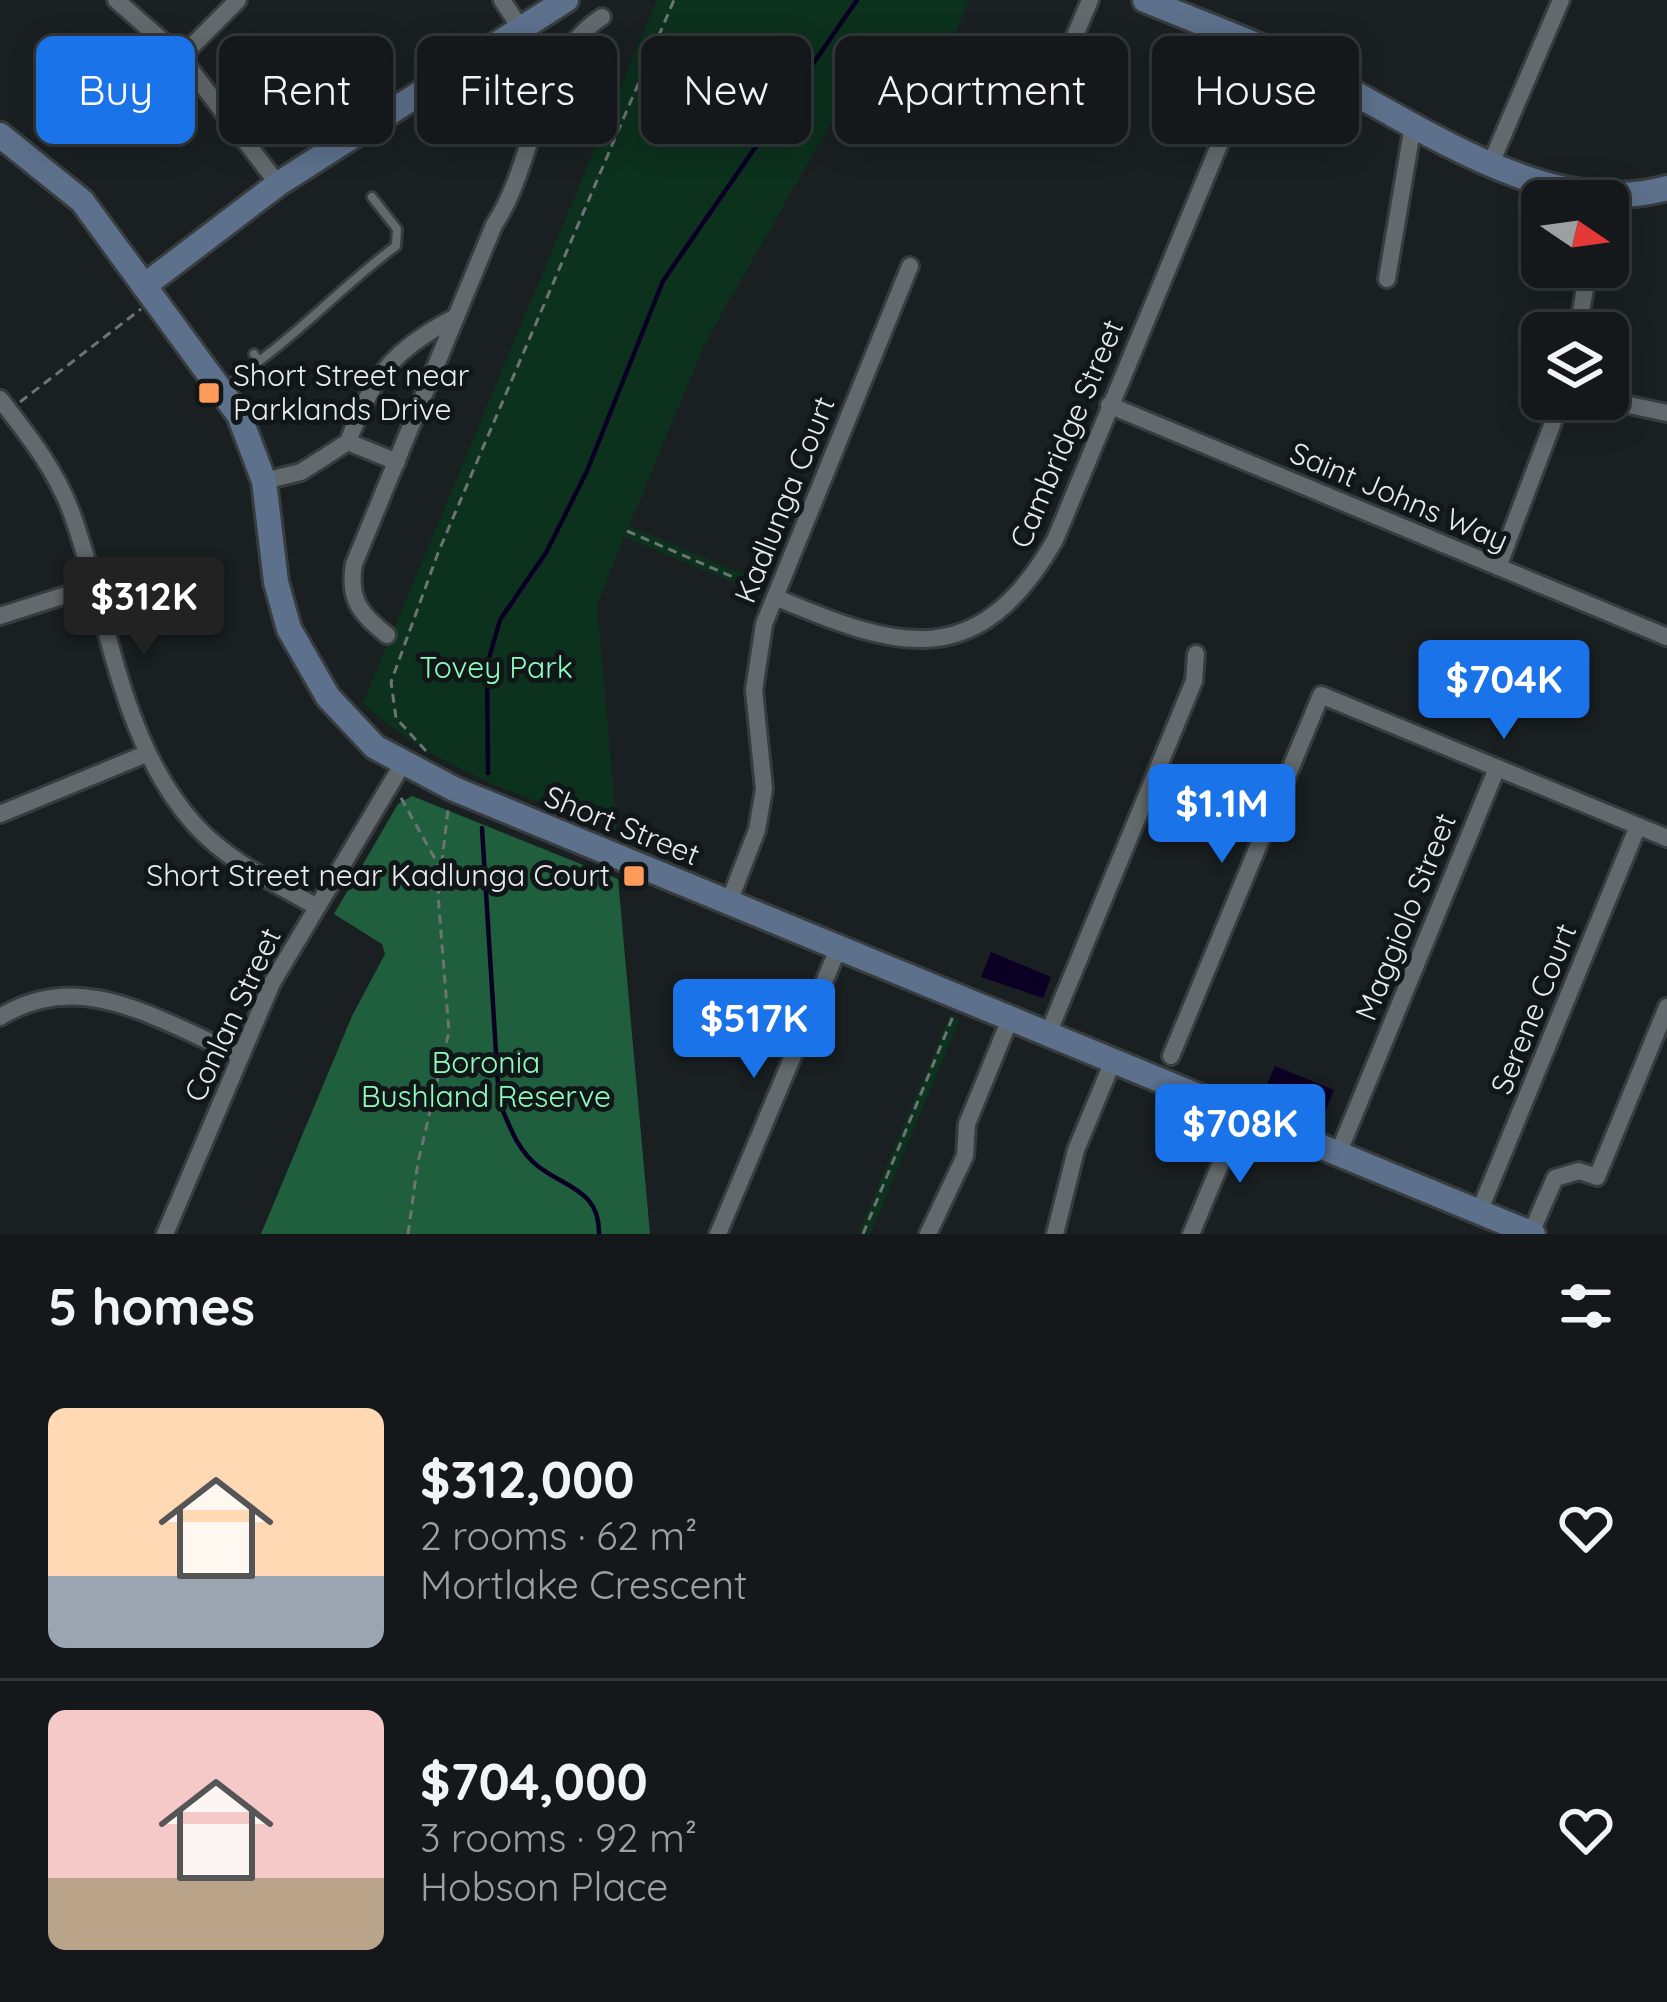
<!DOCTYPE html>
<html lang="en">
<head>
<meta charset="utf-8">
<style>
  :root { --surface:#14181a; --page:#212527; --text:#f1f3f6; --muted:#9da0a2; --line:#333739; --accent:#1a73e8 }
  body { margin:0; font-family:Quicksand,sans-serif; background:var(--page); color:var(--text); height:100vh; display:flex; flex-direction:column; font-size:45px; white-space:nowrap }
  * { box-sizing:border-box; margin:0 }
  p { font-size:39px; color:var(--muted) }
  .icon { flex:none; width:66px; height:66px; fill:none; stroke:currentColor; stroke-width:2; stroke-linecap:round; stroke-linejoin:round }
  .map { position:relative; height:1234px; overflow:hidden }
  .drawer { display:flex; flex-direction:column; background:var(--surface); flex:1 }
  .drawer>* { flex:none }
  .guide { position:absolute; left:36px; top:36px; width:1596px; height:108px; display:flex; gap:24px }
  .needle { width:78px; rotate:103deg }
  .buttons { position:absolute; left:1521px; top:180px; display:grid; gap:24px }
  .buttons a { display:grid; place-items:center; width:108px; height:108px; border-radius:18px; background:var(--surface); box-shadow:0 6px 30px #0003,0 0 0 3px var(--line); font-size:60px }
  .price { position:absolute; translate:-50% -102px; padding:0 27px; border-radius:12px; background:var(--accent); color:#fff; font-size:39px; line-height:78px; filter:drop-shadow(0 3px 6px #0008) }
  .price::after { content:''; position:absolute; left:50%; top:72px; width:36px; height:27px; margin-left:-18px; background:inherit; clip-path:polygon(0 0,100% 0,50% 100%) }
  .price.selected { background:#222; color:#fff }
  ul { padding:0; list-style:none }
  li { display:flex; align-items:center; gap:36px; height:300px; padding:0 48px }
  li+li { border-top:3px solid var(--line) }
  li span { display:grid; place-items:center; flex:none; width:336px; height:240px; border-radius:18px; color:#555 }
  li>.icon { margin-inline-start:auto }
  span .icon { width:144px; height:144px; fill:#fffc; stroke-width:1 }
  li b { font-size:51px }
  h2 { display:flex; justify-content:space-between; align-items:center; height:144px; padding:0 48px; font-size:51px }
  .tag { padding:0 42px; border-radius:18px; background:var(--surface); box-shadow:0 6px 30px #0003,0 0 0 3px var(--line); font-size:42px; line-height:108px }
  .tag.selected { background:var(--accent); color:#fff }
  .map>svg:first-child { display:block }
  .green { fill:#0c311d }
  .forest { fill:#205f3e }
  .water { fill:#0b0023 }
  .lines { fill:none; stroke-linecap:round; stroke-linejoin:round }
  .stream { stroke:#0b0023; stroke-width:4.5 }
  .lane-casing { stroke:#373c3e; stroke-width:14 }
  .street-casing { stroke:#373c3e; stroke-width:22 }
  .secondary-casing { stroke:#373c3e; stroke-width:30 }
  .path { stroke:#6d7375; stroke-width:3; stroke-dasharray:9 6; stroke-linecap:butt }
  .lane { stroke:#636a6d; stroke-width:8 }
  .street { stroke:#636a6d; stroke-width:16 }
  .secondary { stroke:#5d718d; stroke-width:24 }
  .poi-dot { fill:#fe9b59; stroke:#111719; stroke-width:4.5 }
  .labels { text-anchor:middle; stroke-width:10; stroke-linejoin:round; paint-order:stroke }
  .poi-label { font-size:30px; fill:#e8ecee; stroke:#111719; text-anchor:start }
  .street-label { font-size:30px; fill:#e8ecee; stroke:#111719 }
  .park-label { font-size:30px; fill:#8efcbb; stroke:#111719 }
</style>
</head>
<body>
<div class="map">
<svg width="1667" height="1234" viewBox="0 0 1667 1234">
  <rect width="100%" height="100%" fill="#1a2022"/>
  <g class="green">
    <path d="M657,0H969L932,90L834,117L705,343L629,526L761,582L757,592L624,537L597,605L617,832C528,797 434,770 363,703Z"/>
    <path d="M950,1015L960,1019L870,1234H858Z"/>
  </g>
  <path class="forest" d="M412,796L618,879L650,1234H261L352,1016L385,954L382,944L334,914L398,804Z"/>
  <g class="water">
    <path d="M991,952L1051,977L1043,998L981,977Z"/>
    <path d="M1275,1066L1334,1090L1323,1116L1264,1092Z"/>
  </g>
  <g class="lines">
    <g class="stream">
      <path d="M488,773L487,665L500,620L547,551L587,471L663,281L857,0"/>
      <path d="M482,828L499,1101C509,1125 517,1150 539,1167C567,1188 600,1191 599,1234"/>
    </g>
    <g class="lane-casing">
      <g id="lane">
        <path d="M254,354L259,361C308,325 347,282 396,246L397,229L372,197"/>
        <path d="M225,389L259,361"/>
      </g>
    </g>
    <g class="street-casing">
      <g id="street">
        <path d="M116,0L181,57L278,184"/>
        <path d="M502,0L521,29"/>
        <path d="M1071,45L1090,0"/>
        <path d="M181,57L238,0"/>
        <path d="M1491,163L1561,0"/>
        <path d="M1387,279L1413,125"/>
        <path d="M1577,333L1589,267"/>
        <path d="M0,399C28,435 56,470 72,514C109,617 120,743 196,826C229,862 275,883 317,907"/>
        <path d="M1600,399L1667,413"/>
        <path d="M1109,405L1667,637"/>
        <path d="M348,442C372,377 393,349 456,317"/>
        <path d="M264,481L301,472L348,442L397,462"/>
        <path d="M1498,567L1562,399"/>
        <path d="M775,597C897,649 977,675 1055,540L1260,47"/>
        <path d="M0,616L94,586"/>
        <path d="M387,635C360,614 348,599 354,564L494,225C536,162 535,60 602,17"/>
        <path d="M0,814L146,754"/>
        <path d="M729,902L757,830L764,789L754,690L764,624L910,266"/>
        <path d="M0,1017C83,966 159,1022 241,1055"/>
        <path d="M1048,1034L1194,681L1196,654"/>
        <path d="M1171,1056L1321,695L1667,838"/>
        <path d="M1338,1154L1497,768"/>
        <path d="M1479,1212L1638,826"/>
        <path d="M1531,1233L1555,1178L1579,1171L1597,1177L1667,1007"/>
        <path d="M165,1234L272,983L402,765"/>
        <path d="M718,1234L838,949"/>
        <path d="M928,1234L965,1156L967,1124L1010,1019"/>
        <path d="M1055,1234L1076,1150L1113,1061"/>
        <path d="M1191,1234L1241,1115"/>
      </g>
    </g>
    <g class="secondary-casing">
      <g id="secondary">
        <path d="M1145,0C1193,20 1243,38 1291,60C1399,110 1542,224 1667,188"/>
        <path d="M0,135L82,201L239,415L264,481L276,582L289,629L328,697L375,747L454,789L1533,1234"/>
        <path d="M144,286L278,184L566,0"/>
      </g>
    </g>
    <g class="path">
      <path d="M20,402L141,309"/>
      <path d="M627,531L763,590"/>
      <path d="M426,751L396,718L391,682L438,553L674,0"/>
      <path d="M401,798L439,866"/>
      <path d="M408,1234L418,1162L449,1032L438,895L448,810"/>
      <path d="M863,1234L954,1014"/>
    </g>
    <use href="#lane" class="lane"/>
    <use href="#street" class="street"/>
    <use href="#secondary" class="secondary"/>
  </g>
  <g class="poi-dot">
    <rect x="197" y="381" width="24" height="24" rx="6"/>
    <rect x="622" y="864" width="24" height="24" rx="6"/>
  </g>
  <g class="labels">
    <g class="poi-label">
      <text x="233" y="386">Short Street near<tspan x="233" dy="34">Parklands Drive</tspan></text>
      <text x="610" y="886" text-anchor="end">Short Street near Kadlunga Court</text>
    </g>
    <g class="street-label">
      <text transform="translate(1067 434) rotate(-67)" y="10">Cambridge Street</text>
      <text transform="translate(1399 497) rotate(23)" y="10">Saint Johns Way</text>
      <text transform="translate(785 500) rotate(-68)" y="10">Kadlunga Court</text>
      <text transform="translate(622 826) rotate(22)" y="10">Short Street</text>
      <text transform="translate(1406 917) rotate(-68)" y="10">Maggiolo Street</text>
      <text transform="translate(1534 1009) rotate(-68)" y="10">Serene Court</text>
      <text transform="translate(233 1015) rotate(-65)" y="10">Conlan Street</text>
    </g>
    <g class="park-label">
      <text x="496" y="678">Tovey Park</text>
      <text x="486" y="1073">Boronia<tspan x="486" dy="34">Bushland Reserve</tspan></text>
    </g>
  </g>
</svg>
<div class="buttons">
<a><svg class="needle" viewBox="-14 -14 28 28"><path d="M0-13l5 13h-10z" fill="#e53935"/><path d="M0 13l5-13h-10z" fill="#9da0a2"/></svg></a>
<a><svg class="icon" aria-label="layers" viewBox="0 0 24 24"><path d="M12 4l9 5-9 5-9-5zM3 14l9 5 9-5"/></svg></a>
</div>
<b class="price selected" style="left:144px;top:659px">$312K</b>
<b class="price" style="left:1504px;top:742px">$704K</b>
<b class="price" style="left:1222px;top:866px">$1.1M</b>
<b class="price" style="left:754px;top:1081px">$517K</b>
<b class="price" style="left:1240px;top:1186px">$708K</b>
<div class="guide">
<a class="tag selected">Buy</a>
<a class="tag">Rent</a>
<a class="tag">Filters</a>
<a class="tag">New</a>
<a class="tag">Apartment</a>
<a class="tag">House</a>
</div>
</div>
<section class="drawer">
<h2>5 homes<svg class="icon" aria-label="filters" viewBox="0 0 24 24"><path d="M4 7h16M4 17h16"/><circle cx="9" cy="7" r="2"/><circle cx="15" cy="17" r="2"/></svg></h2>
<ul>
<li><span style="background:linear-gradient(#ffd9b3 70%,#9aa5b1 0)"><svg class="icon" aria-label="home" viewBox="0 0 24 24"><path d="M3 11l9-7 9 7M6 9v11h12V9"/></svg></span><div><b>$312,000</b><p>2 rooms · 62 m²</p><p>Mortlake Crescent</p></div><svg class="icon" aria-label="heart" viewBox="0 0 24 24"><path d="M12 20l-8-8c-3-5 5-10 8-4 3-6 11-1 8 4z"/></svg></li>
<li><span style="background:linear-gradient(#f6c9c9 70%,#b9a48a 0)"><svg class="icon" aria-label="home" viewBox="0 0 24 24"><path d="M3 11l9-7 9 7M6 9v11h12V9"/></svg></span><div><b>$704,000</b><p>3 rooms · 92 m²</p><p>Hobson Place</p></div><svg class="icon" aria-label="heart" viewBox="0 0 24 24"><path d="M12 20l-8-8c-3-5 5-10 8-4 3-6 11-1 8 4z"/></svg></li>
</ul>
</section>
</body>
</html>
